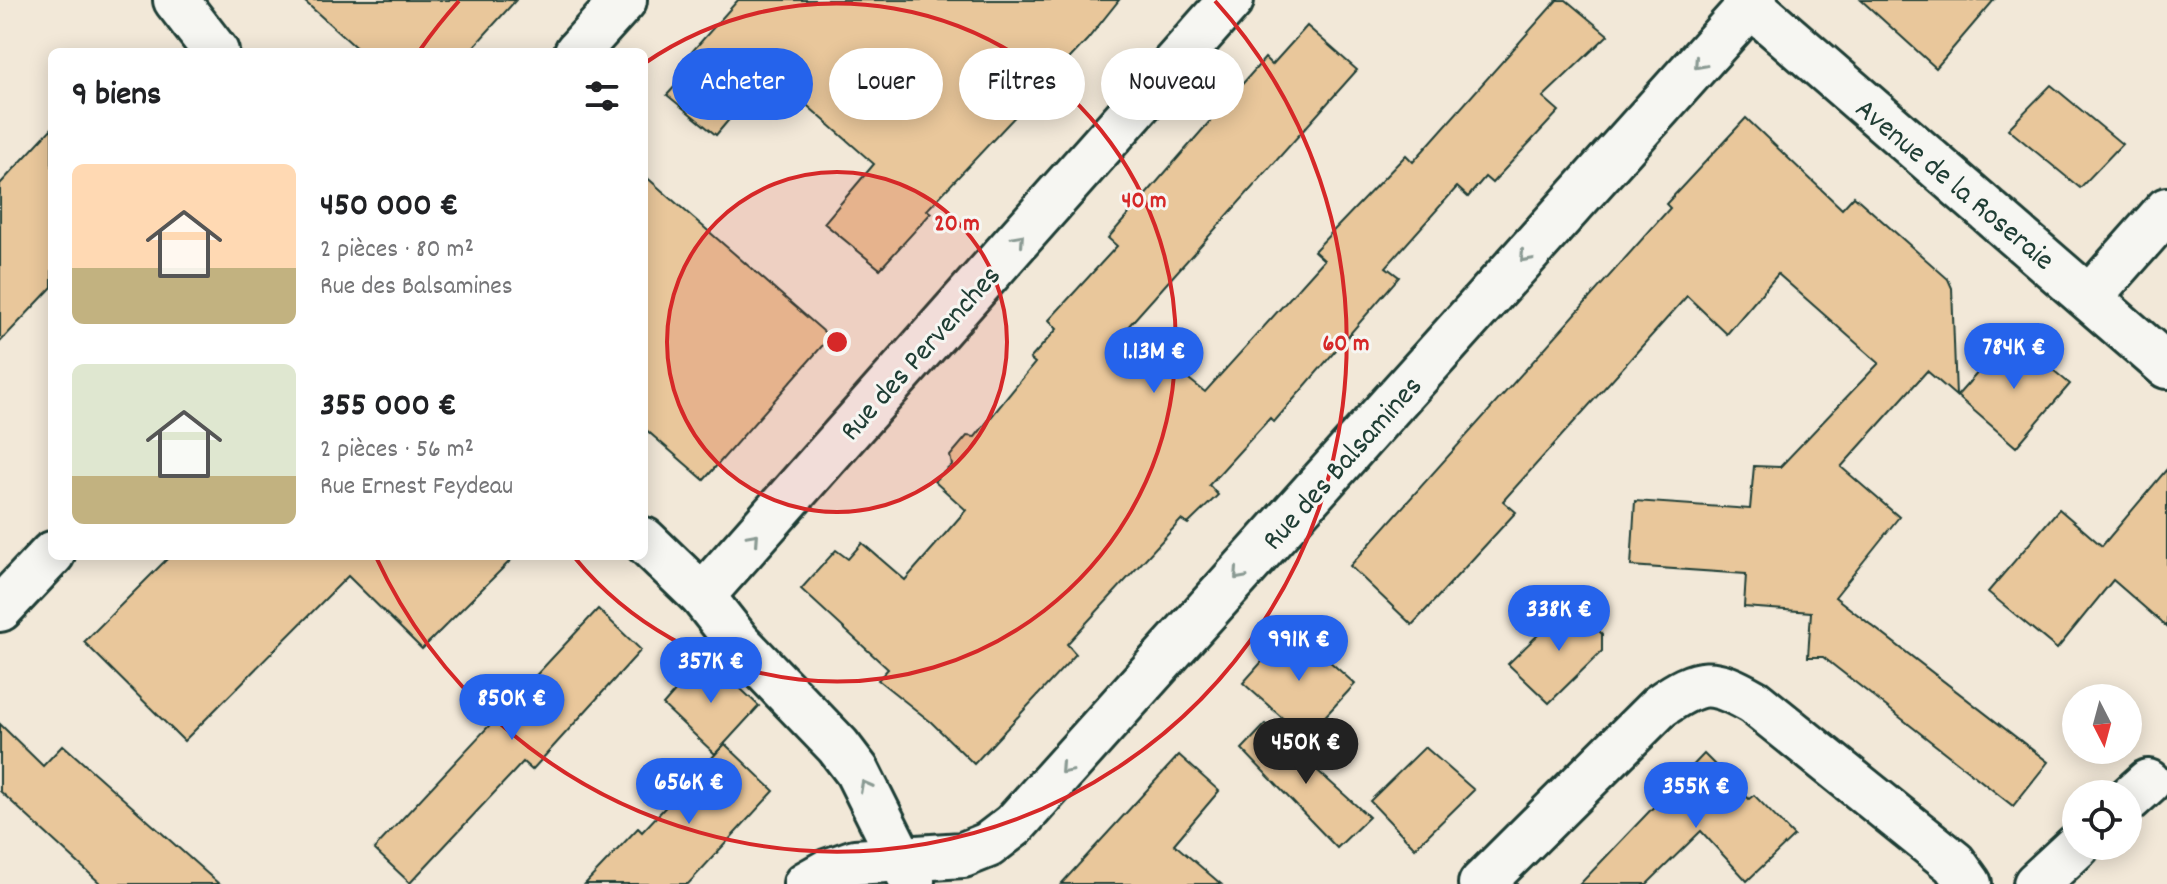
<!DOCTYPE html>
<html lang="fr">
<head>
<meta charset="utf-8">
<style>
  :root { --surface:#fff; --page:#f6f6f6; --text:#202124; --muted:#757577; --accent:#2563eb }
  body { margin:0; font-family:Dekko,sans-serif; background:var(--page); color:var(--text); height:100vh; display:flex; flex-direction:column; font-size:30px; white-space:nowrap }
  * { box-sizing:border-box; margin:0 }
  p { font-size:26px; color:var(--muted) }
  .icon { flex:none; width:44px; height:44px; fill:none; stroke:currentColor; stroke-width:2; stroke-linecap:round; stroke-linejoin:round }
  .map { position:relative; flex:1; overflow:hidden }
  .details { position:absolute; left:48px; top:48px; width:600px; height:512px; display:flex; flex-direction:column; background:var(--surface); border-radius:12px; box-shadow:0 4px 20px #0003 }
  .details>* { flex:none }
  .banner { position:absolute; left:672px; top:48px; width:760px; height:72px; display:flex; gap:16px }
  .needle { width:52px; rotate:174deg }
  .fabs { position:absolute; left:2062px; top:684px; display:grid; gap:16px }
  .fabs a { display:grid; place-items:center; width:80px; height:80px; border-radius:50%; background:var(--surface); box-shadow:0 4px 20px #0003; font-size:40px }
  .price { position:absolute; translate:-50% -68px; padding:0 18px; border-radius:28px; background:var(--accent); color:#fff; font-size:26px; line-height:52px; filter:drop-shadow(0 2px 4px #0008) }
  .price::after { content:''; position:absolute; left:50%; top:48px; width:24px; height:18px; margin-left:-12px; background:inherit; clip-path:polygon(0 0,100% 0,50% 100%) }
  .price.selected { background:#222; color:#fff }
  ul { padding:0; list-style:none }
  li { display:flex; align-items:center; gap:24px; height:200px; padding:0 24px }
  li span { display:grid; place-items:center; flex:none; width:224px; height:160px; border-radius:12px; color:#555 }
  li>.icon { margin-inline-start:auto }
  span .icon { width:96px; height:96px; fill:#fffc; stroke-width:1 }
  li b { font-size:34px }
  h2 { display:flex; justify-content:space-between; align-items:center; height:96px; padding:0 24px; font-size:34px }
  .chip { padding:0 28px; border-radius:36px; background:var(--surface); box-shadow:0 4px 20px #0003; font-size:28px; line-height:72px }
  .chip.selected { background:var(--accent); color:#fff }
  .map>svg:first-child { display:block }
  .building { fill:#e9c79b; stroke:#1f3d34; stroke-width:2 }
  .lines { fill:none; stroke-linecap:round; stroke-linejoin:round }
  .minor-casing { stroke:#1f3d34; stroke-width:50 }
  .minor { stroke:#f6f6f2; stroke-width:44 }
  .oneway { stroke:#8a9a93 }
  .ring { fill:none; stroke:#d62828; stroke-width:4 }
  .labels { text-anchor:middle; stroke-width:6; stroke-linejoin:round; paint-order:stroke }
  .street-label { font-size:30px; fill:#1f3d34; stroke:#f6f6f2 }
  .centre { fill:#d62828; stroke:#f6f6f2; stroke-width:4 }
  .ring-label { font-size:24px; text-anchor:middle; font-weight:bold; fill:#d62828; stroke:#f6f6f2; stroke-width:6; stroke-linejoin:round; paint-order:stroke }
</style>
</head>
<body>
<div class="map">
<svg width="2167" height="884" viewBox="0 0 2167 884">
  <rect width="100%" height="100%" fill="#f2e8d8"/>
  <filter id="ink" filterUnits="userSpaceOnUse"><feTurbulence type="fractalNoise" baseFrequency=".0125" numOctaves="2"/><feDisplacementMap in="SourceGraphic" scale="16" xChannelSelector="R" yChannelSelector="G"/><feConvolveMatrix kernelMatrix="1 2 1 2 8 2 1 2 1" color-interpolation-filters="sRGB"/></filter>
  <g filter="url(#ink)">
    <g class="building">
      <path d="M303,0H516L469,52H361Z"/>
      <path d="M738,0H1119L1087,40L927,210L931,213L880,269L824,223L874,164L769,72L716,135L667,95L688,72L681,64Z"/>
      <path d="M1557,0H1566L1608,35L1543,97L1559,111L1492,183L1485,177L1468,197L1457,187L1386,267L1399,277L1274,422L1270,418L1209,485L1218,495L1188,524L1181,520L1067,644L1076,654L974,764L931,722L878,680L888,669L801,589L836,550L848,559L862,543L905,580L966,510L934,481L952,465L950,456L967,436L975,437L1035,363L1030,359L1057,329L1049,320L1117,246L1108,238L1265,58L1272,65L1307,26L1357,70L1126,329L1205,392L1324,260L1314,251L1406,155L1413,162Z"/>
      <path d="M1861,0H1994L1936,68Z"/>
      <path d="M2051,85L2122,144L2080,188L2008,129Z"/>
      <path d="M1746,118L1842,209L1854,196L1948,279L1952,288L1956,396L1927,371L1841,467L1899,517L1835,597L2048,762L2013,806L1823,657H1808L1811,612L1744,607L1746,574L1631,566L1635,501L1750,509L1754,466L1780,467L1879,363L1778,274L1727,334L1687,296L1503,501L1516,512L1412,625L1350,566L1670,208L1666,204Z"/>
      <path d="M52,128V287L0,342V184Z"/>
      <path d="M644,175L830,337L704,480L644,428Z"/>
      <path d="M2011,335L2070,384L2016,447L1957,396Z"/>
      <path d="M2167,469V627L2113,580L2057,649L1988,592L2059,509L2102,546Z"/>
      <path d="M170,556H515L422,649L348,576L184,741L84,642Z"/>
      <path d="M1572,602L1602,634V651L1549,703L1508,664Z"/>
      <path d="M598,609L641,650L532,770L523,762L410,883L374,849Z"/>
      <path d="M1292,628L1355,684L1305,738L1243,683Z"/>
      <path d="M706,656L759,706L715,754L663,705Z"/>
      <path d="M0,724L43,766L63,745L219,884H101L0,791Z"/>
      <path d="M1266,724L1369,817L1337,848L1242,749Z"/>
      <path d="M725,744L774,791L688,884H585L638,828L642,832Z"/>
      <path d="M1425,747L1474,790L1415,848L1370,801Z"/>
      <path d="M1704,754L1749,799L1754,795L1794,836L1747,881L1701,831L1647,884H1580Z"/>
      <path d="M1179,755L1219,791L1174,844L1221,884H1061Z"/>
    </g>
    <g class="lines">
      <g class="minor-casing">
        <g id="minor">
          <path d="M176,0L216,52"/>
          <path d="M1745,0L2167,366"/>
          <path d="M577,52L624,0"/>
          <path d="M2090,297L2167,210"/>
          <path d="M644,540L702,596L739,643L838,746L857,771L912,881"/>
          <path d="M702,596L1231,0"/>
          <path d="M0,609L52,554"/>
          <path d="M2128,800L2148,782"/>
          <path d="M806,884L829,871L855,862L963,855L988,845L1014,825L1755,0"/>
          <path d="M1481,884L1660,706C1700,678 1712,678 1754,702L1954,863L1969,884"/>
          <path d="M2036,884L2077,846"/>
        </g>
      </g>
      <use href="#minor" class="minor"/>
    </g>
    <defs><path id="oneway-chevron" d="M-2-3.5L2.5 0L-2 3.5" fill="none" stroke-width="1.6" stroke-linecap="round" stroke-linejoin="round" transform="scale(2)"/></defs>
    <g class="oneway">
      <use href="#oneway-chevron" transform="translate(1699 64) rotate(132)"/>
      <use href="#oneway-chevron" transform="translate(1019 239) rotate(-48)"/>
      <use href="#oneway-chevron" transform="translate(1525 257) rotate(132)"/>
      <use href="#oneway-chevron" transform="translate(754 538) rotate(-48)"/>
      <use href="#oneway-chevron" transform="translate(1239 575) rotate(132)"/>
      <use href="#oneway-chevron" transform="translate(1065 769) rotate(132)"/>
      <use href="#oneway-chevron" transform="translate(865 786) rotate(-118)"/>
    </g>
  </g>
  <circle cx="837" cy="342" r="170" fill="#d62828" fill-opacity=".12"/>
  <g class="ring">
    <circle cx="837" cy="342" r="170"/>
    <path d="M645 63A339 339 0 1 1 575 558"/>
    <path d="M420 50A509 509 0 0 1 459 1M1215 1A509 509 0 1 1 376 557"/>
  </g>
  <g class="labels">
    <g class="street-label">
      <text transform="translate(1956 183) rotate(40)" y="10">Avenue de la Roseraie</text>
      <text transform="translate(919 352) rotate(-48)" y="10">Rue des Pervenches</text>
      <text transform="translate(1341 462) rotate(-48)" y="10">Rue des Balsamines</text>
    </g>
  </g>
  <circle cx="837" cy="342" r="12" class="centre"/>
  <g class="ring-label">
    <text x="1144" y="207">40 m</text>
    <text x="957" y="230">20 m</text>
    <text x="1346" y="350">60 m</text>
  </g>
</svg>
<div class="fabs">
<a><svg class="needle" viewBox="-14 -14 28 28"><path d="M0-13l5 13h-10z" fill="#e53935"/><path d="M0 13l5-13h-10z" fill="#757577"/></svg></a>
<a><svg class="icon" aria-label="locate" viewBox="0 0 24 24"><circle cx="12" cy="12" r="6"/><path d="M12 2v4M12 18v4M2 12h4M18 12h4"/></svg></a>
</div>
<b class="price" style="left:2014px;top:391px">784K €</b>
<b class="price" style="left:1154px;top:395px">1.13M €</b>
<b class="price" style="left:1559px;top:653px">338K €</b>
<b class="price" style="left:1299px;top:683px">991K €</b>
<b class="price" style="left:711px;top:705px">357K €</b>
<b class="price" style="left:512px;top:742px">850K €</b>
<b class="price selected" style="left:1306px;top:786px">450K €</b>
<b class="price" style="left:689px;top:826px">656K €</b>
<b class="price" style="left:1696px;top:830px">355K €</b>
<div class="banner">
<a class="chip selected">Acheter</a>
<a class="chip">Louer</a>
<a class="chip">Filtres</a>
<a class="chip">Nouveau</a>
</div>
<section class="details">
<h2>9 biens<svg class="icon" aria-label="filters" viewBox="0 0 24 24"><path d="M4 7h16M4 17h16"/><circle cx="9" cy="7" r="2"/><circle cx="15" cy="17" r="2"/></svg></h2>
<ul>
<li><span style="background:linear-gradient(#ffd9b3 65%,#c2b280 0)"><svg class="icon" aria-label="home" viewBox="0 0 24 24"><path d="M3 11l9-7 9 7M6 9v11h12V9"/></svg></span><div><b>450 000 €</b><p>2 pièces · 80 m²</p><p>Rue des Balsamines</p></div></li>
<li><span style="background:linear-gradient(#dfe7d0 70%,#c2b280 0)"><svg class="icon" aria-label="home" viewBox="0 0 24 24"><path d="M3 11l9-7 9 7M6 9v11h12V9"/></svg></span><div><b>355 000 €</b><p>2 pièces · 56 m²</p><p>Rue Ernest Feydeau</p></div></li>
</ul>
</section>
</div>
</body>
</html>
